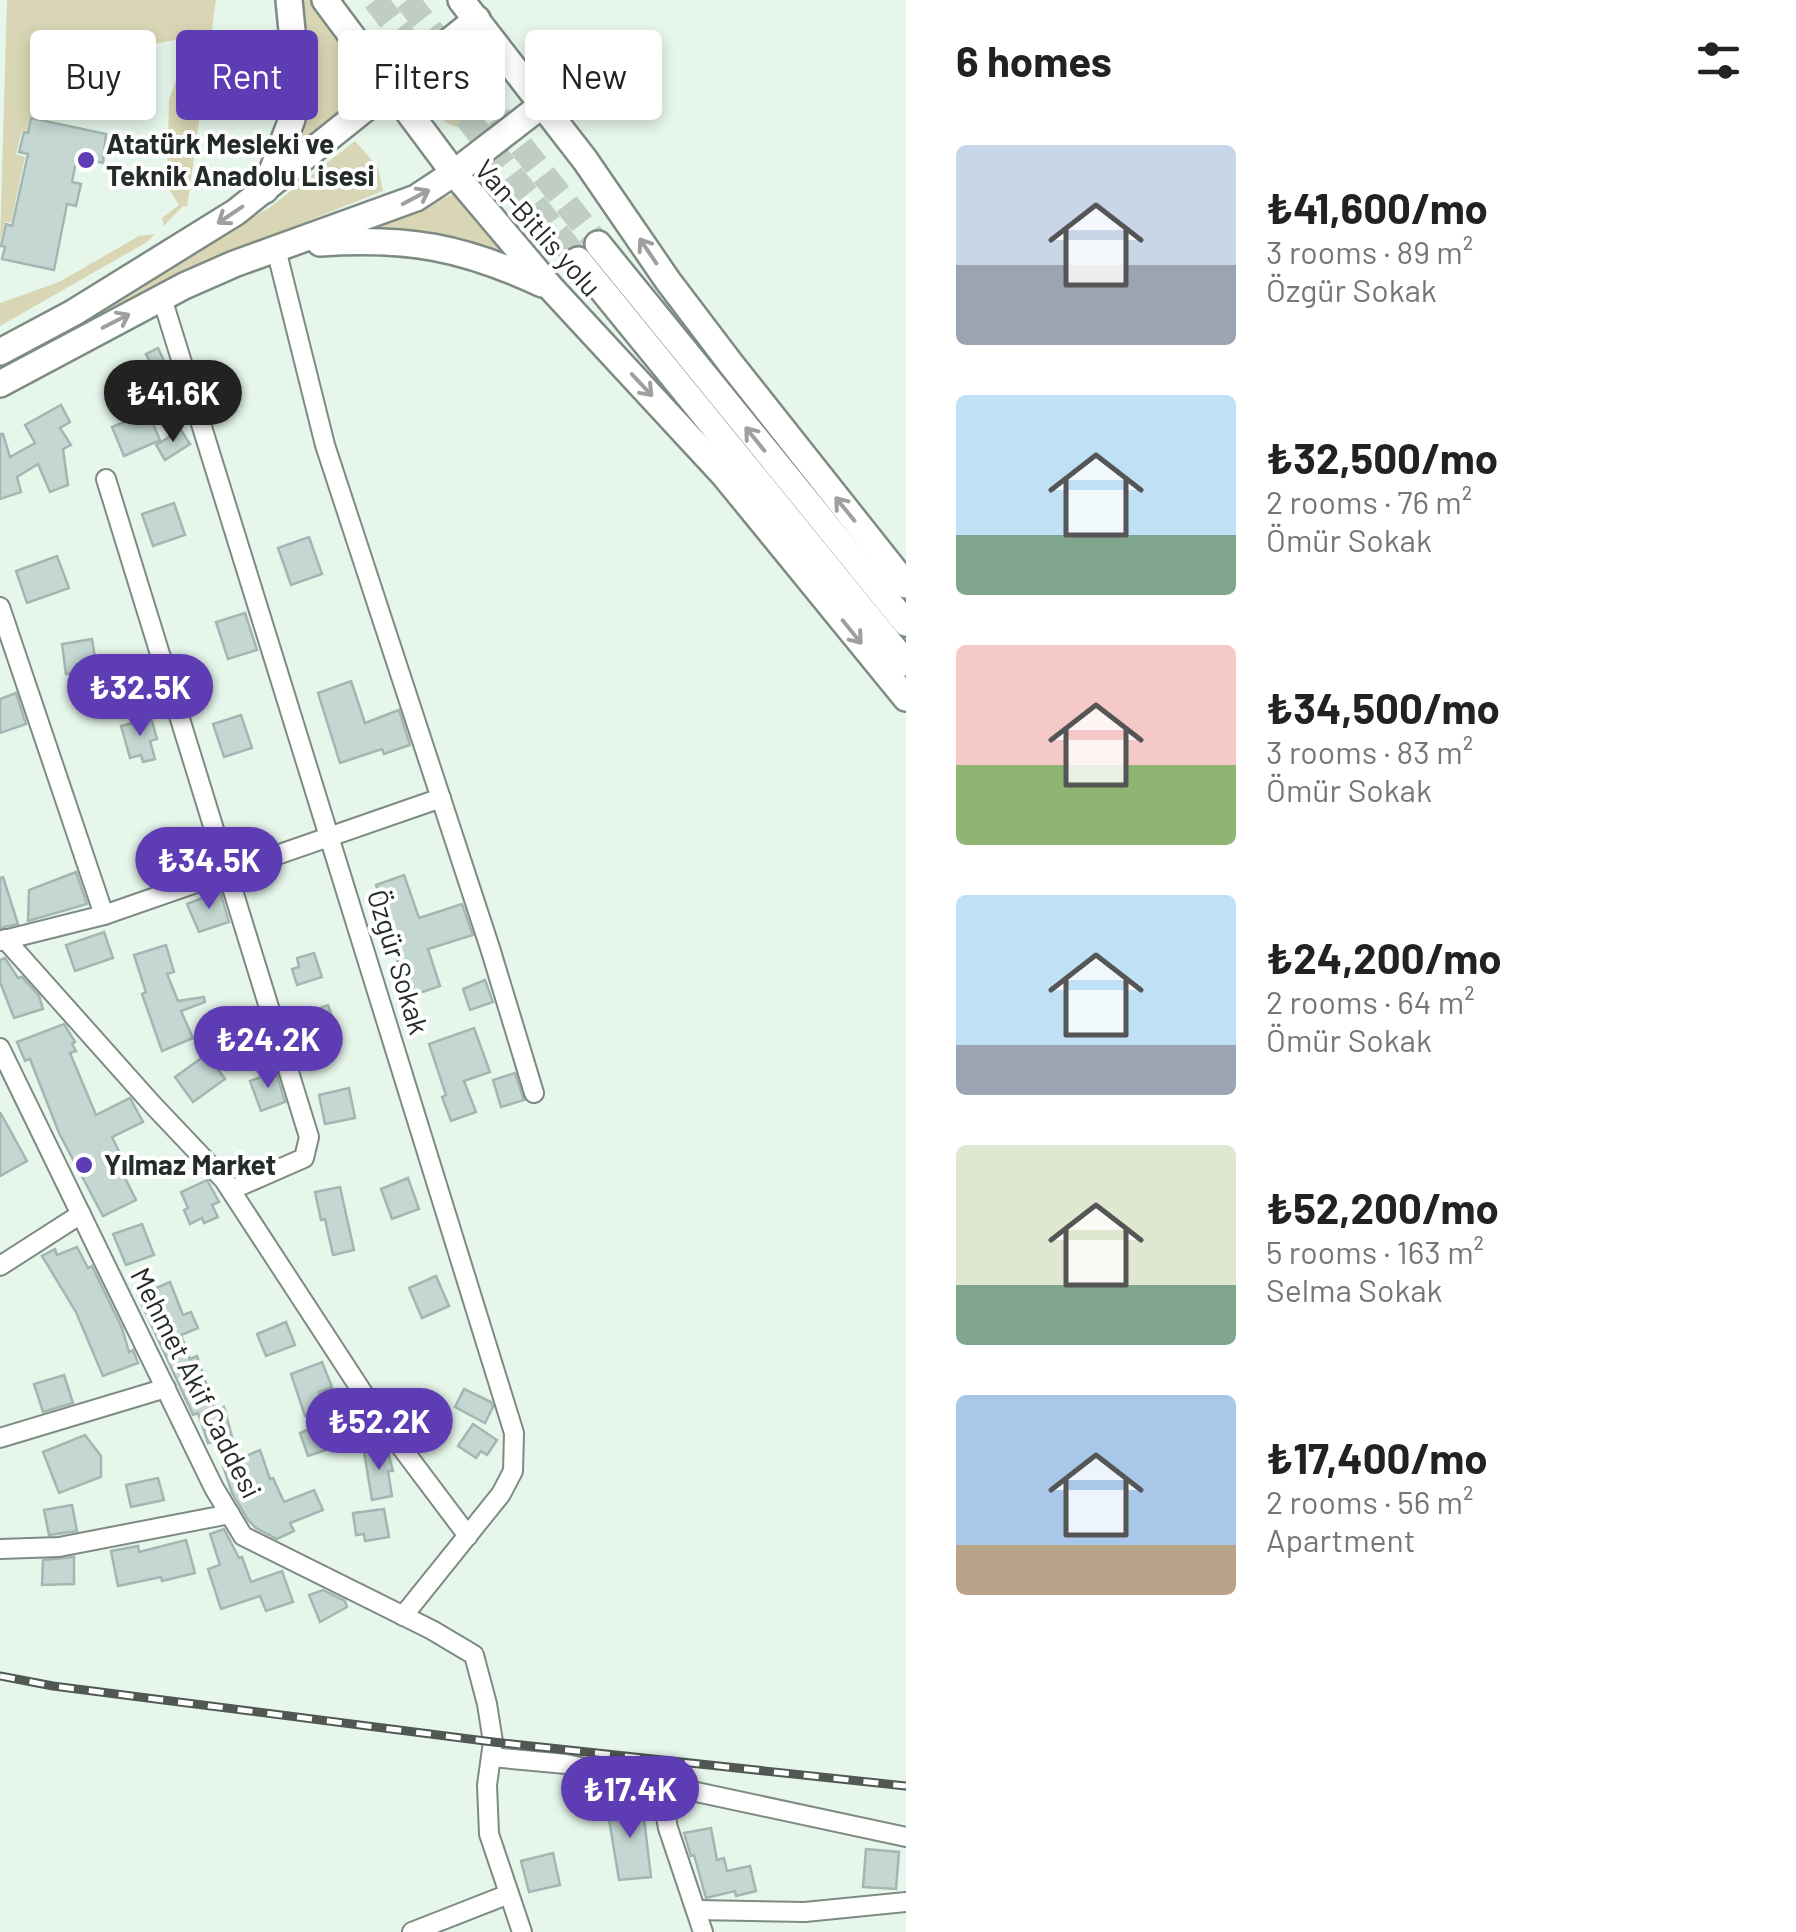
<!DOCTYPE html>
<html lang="en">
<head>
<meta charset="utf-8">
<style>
  :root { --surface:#fff; --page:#f6f6f6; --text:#222; --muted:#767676; --accent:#5d3cb4 }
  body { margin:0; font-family:Barlow,sans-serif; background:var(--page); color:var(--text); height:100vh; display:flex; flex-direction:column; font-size:38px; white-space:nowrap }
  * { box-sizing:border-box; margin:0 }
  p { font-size:32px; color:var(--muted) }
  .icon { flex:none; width:55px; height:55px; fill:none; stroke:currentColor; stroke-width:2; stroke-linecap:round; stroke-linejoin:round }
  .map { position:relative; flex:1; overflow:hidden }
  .sheet { display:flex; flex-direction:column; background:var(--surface); width:890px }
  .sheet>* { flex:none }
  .guide { position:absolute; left:30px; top:30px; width:725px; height:90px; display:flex; gap:20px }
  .price { position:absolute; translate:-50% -85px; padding:0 22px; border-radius:35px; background:var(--accent); color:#fff; font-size:32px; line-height:65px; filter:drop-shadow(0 2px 5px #0008) }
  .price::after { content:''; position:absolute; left:50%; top:60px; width:30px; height:22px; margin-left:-15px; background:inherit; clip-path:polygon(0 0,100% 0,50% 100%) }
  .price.selected { background:#222; color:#fff }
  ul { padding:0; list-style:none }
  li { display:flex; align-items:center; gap:30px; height:250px; padding:0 50px }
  li span { display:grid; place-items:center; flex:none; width:280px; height:200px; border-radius:10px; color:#555 }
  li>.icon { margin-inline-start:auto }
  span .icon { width:120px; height:120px; fill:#fffc; stroke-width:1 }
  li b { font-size:42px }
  h2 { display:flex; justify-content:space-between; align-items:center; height:120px; padding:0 50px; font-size:42px }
  .chip { padding:0 35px; border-radius:10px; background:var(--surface); box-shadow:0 5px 15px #0003; font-size:35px; line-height:90px }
  .chip.selected { background:var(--accent); color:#fff }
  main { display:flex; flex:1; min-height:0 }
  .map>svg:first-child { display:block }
  .green { fill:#d9d6b5 }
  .building { fill:#c4d7d3; stroke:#a3b6b2; stroke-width:2.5 }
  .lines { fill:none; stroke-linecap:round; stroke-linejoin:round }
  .highway-tunnel { stroke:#bfcdc4; stroke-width:25; stroke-dasharray:25 12; stroke-linecap:butt }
  .minor-casing { stroke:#7d8b82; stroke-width:22 }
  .highway-casing { stroke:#7d8b82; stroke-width:30 }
  .minor { stroke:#fff; stroke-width:18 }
  .highway { stroke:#fff; stroke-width:25 }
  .rail-casing { stroke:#505853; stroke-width:9 }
  .rail { stroke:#fff; stroke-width:5; stroke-dasharray:15; stroke-linecap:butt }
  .oneway { stroke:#9da09e }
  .poi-dot { fill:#5d3cb4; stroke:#fff; stroke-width:4 }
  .labels { text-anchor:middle; stroke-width:8; stroke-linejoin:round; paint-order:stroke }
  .poi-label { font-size:28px; font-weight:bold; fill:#252b27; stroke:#fff; text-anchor:start }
  .street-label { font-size:28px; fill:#252b27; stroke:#fff }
</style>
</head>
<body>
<main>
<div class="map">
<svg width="906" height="1932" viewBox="0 0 906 1932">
  <rect width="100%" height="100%" fill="#e6f6eb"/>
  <g class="green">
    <path d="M7,0H216L187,207L183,206L164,226L162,218L179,205L167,186L169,99L192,37L137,47L135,39L46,57L47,64L40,66L44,89L51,88L58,121L30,116L27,131L22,130L16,154L25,157L11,222H5L0,242Z"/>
    <path d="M301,0H311L366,85L297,149C310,103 313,47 301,0Z"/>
    <circle cx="464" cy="96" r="32"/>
    <path d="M355,141L378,167L383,191L232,251L0,373V360L269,208Z"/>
    <path d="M453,194L505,255L451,240L361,232Z"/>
    <path d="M155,234L147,242L0,326V303L59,282L139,236Z"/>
  </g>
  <g class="building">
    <path d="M133,42L134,50L142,49L146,69L138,70L143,96L124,99L122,88L74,97L77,108L58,112L53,85L46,87L42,67L49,66L48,58Z"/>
    <path d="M31,118L106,134L103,163L77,157L72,182L81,184L76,206L67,204L54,270L2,259L5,247L1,246L6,224L12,226L28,154L19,152L24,132L28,133Z"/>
    <path d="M158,348L177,389L166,394L146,354Z"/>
    <path d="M61,405L70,422L60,428L71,445L63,449L68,485L50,492L38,464L17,477L21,492L0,499V434H3L10,457L35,443L25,425Z"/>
    <path d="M148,412L160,440L124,456L112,427Z"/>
    <path d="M181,430L190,444L165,460L156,445Z"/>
    <path d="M174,503L185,535L153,546L142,514Z"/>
    <path d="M309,537L322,574L291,585L278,548Z"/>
    <path d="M57,556L69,588L27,603L16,571Z"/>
    <path d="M245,613L257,650L228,659L216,622Z"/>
    <path d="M92,639L97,670L66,674L62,644Z"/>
    <path d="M351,681L365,723L399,710L410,745L384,754L382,749L340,763L318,693Z"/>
    <path d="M16,693L26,724L0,733V699Z"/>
    <path d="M241,715L252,748L224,757L213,724Z"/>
    <path d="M151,718L157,739L150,741L155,759L143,762L141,755L130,758L121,726Z"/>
    <path d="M76,872L87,904L28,921L29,890Z"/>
    <path d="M404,875L419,918L462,904L473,935L428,949L440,986L411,996L394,952L388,922L376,885Z"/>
    <path d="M3,877L18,924L0,928V878Z"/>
    <path d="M220,891L229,922L199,932L187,904Z"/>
    <path d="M104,932L113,958L75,971L66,945Z"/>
    <path d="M166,945L174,972L167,974L178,1001L204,997L205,1002L181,1011L193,1038L162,1051L142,994L146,992L134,955Z"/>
    <path d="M314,953L322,977L297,985L292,969L299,967L297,958Z"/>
    <path d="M5,958L18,978L22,977L39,996L43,1009L14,1018L0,982V960Z"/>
    <path d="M485,980L493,1002L470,1010L463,989Z"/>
    <path d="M328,1005L341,1043L312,1053L302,1024L306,1022L303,1014Z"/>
    <path d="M64,1024L75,1042L72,1044L76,1051L70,1053L96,1115L130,1098L143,1122L112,1137L127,1168L121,1170L136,1200L103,1216L59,1133L30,1059L25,1061L17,1042Z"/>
    <path d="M474,1028L490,1072L464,1081L476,1112L451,1121L442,1097L446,1095L429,1044Z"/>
    <path d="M207,1054L225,1079L193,1102L175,1077Z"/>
    <path d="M276,1072L285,1102L261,1111L250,1081Z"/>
    <path d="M515,1073L524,1100L501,1107L493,1080Z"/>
    <path d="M349,1088L355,1118L325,1124L319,1095Z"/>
    <path d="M0,1112L27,1161L0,1176Z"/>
    <path d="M408,1178L419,1209L392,1219L381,1189Z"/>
    <path d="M207,1180L219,1202L212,1205L218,1217L204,1223L202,1218L190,1224L184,1210L188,1208L181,1192Z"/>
    <path d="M340,1187L354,1250L333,1255L325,1219L321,1220L315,1192Z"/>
    <path d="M142,1224L154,1255L126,1265L113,1234Z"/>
    <path d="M77,1247L88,1268L92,1266L122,1328L129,1352L133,1350L138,1363L103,1376L76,1312L42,1256L55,1249L57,1255Z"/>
    <path d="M436,1276L449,1306L422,1318L409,1288Z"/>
    <path d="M170,1282L183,1315L191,1312L198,1328L181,1335L190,1359L197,1356L215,1410L224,1407L232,1437L208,1443L198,1413L193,1415L138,1296Z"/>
    <path d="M286,1322L295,1345L266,1356L257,1334Z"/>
    <path d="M322,1362L332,1387L319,1392L333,1435L325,1438L329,1449L308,1456L300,1433L314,1427L310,1415L305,1416L291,1374Z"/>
    <path d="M64,1375L73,1403L43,1412L34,1384Z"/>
    <path d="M464,1389L491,1402L493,1407L485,1423L455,1407Z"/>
    <path d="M473,1424L497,1440L487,1455L481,1451L476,1458L458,1446Z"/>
    <path d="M85,1435L101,1456V1477L59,1493L43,1452Z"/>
    <path d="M387,1449L393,1471H388L392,1496L372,1500L364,1452Z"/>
    <path d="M260,1450L270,1479L273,1478L284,1502L314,1490L323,1510L290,1523L294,1531L277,1539L256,1528L248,1520L232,1493L223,1466Z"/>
    <path d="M158,1478L164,1500L131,1507L126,1485Z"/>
    <path d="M72,1505L77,1531L49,1535L44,1510Z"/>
    <path d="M384,1509L389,1537L365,1541L364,1534L356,1535L353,1513Z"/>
    <path d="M224,1529L239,1558L242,1557L251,1582L282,1571L293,1602L266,1611L260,1596L221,1609L208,1569L220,1565L210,1534Z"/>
    <path d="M186,1540L195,1573L162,1581L161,1577L118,1586L111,1551L138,1546L139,1552Z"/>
    <path d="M74,1557V1584L42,1585L43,1560Z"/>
    <path d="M323,1590L345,1601L347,1607L320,1622L309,1595Z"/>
    <path d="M642,1801L651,1877L619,1880L607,1807Z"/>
    <path d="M711,1828L717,1860L724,1858L727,1871L750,1866L756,1891L736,1896L735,1891L706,1898L694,1855L691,1856L684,1833Z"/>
    <path d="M866,1849L899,1852L896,1889L863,1887Z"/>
    <path d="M553,1853L560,1885L529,1892L521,1861Z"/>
  </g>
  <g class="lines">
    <g class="highway-tunnel">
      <path d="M375,0L578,260"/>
      <path d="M407,0L598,244"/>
    </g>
    <g class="minor-casing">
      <g id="minor">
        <path d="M276,249L325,445L490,948L534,1093"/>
        <path d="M162,298L514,1433L513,1471L501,1494L403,1616"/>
        <path d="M106,479L309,1137L304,1158L231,1190"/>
        <path d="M0,607L104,915"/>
        <path d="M5,939L152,1104L224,1180L380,1419L468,1536"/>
        <path d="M0,941L104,915L441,798"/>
        <path d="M0,1048L214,1488L243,1536L432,1630L474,1655L487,1704L493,1742L487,1785L489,1834L522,1932"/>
        <path d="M0,1266L81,1214"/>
        <path d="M0,1438L166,1388"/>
        <path d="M0,1549L59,1547L230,1514"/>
        <path d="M491,1757L566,1764L906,1837"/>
        <path d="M660,1785L668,1828L703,1932"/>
        <path d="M696,1910L805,1912L906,1902"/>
        <path d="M412,1932L509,1894"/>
      </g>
    </g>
    <g class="highway-casing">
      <g id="highway">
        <path d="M325,0L454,173L551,288L724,475L906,698"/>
        <path d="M461,0L585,160L668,281L731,364L906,585"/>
        <path d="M265,190L292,119L295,61L289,0"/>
        <path d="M320,243C407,237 463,247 542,284"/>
        <path d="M598,244L906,623"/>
        <path d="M578,260L906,663"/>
        <path d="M0,352L73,313L236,212L477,19"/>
        <path d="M0,384L184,286L234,264L416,198L454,173L542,105"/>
      </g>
    </g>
    <use href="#minor" class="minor"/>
    <use href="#highway" class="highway"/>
    <g class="rail-casing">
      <path id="rail" d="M0,1676L53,1686L493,1742L906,1786"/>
    </g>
    <use href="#rail" class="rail"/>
  </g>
  <defs><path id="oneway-shaft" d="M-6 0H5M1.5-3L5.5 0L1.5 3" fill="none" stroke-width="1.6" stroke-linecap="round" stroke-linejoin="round" transform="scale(2.5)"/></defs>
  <g class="oneway">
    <use href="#oneway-shaft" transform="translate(416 197) rotate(-28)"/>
    <use href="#oneway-shaft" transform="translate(230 215) rotate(146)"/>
    <use href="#oneway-shaft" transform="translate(648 251) rotate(-124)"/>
    <use href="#oneway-shaft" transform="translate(116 321) rotate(-27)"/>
    <use href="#oneway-shaft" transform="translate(642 385) rotate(47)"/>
    <use href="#oneway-shaft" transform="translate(755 439) rotate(-129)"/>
    <use href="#oneway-shaft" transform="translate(845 509) rotate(-129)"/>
    <use href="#oneway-shaft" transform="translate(852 632) rotate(51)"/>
  </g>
  <g class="poi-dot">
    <circle cx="86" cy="160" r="10"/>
    <circle cx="84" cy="1165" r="10"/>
  </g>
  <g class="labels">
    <g class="poi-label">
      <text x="106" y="154">Atatürk Mesleki ve<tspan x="106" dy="32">Teknik Anadolu Lisesi</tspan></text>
      <text x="104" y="1175">Yılmaz Market</text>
    </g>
    <g class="street-label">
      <text transform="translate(538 228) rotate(48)" y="10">Van-Bitlis yolu</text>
      <text transform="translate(398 962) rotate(73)" y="10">Özgür Sokak</text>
      <text transform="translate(196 1383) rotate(63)" y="10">Mehmet Akif Caddesi</text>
    </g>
  </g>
</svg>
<b class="price selected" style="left:173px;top:445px">₺41.6K</b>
<b class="price" style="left:140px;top:739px">₺32.5K</b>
<b class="price" style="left:209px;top:912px">₺34.5K</b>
<b class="price" style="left:268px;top:1091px">₺24.2K</b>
<b class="price" style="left:379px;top:1473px">₺52.2K</b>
<b class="price" style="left:630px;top:1841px">₺17.4K</b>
<div class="guide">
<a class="chip">Buy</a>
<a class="chip selected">Rent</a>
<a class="chip">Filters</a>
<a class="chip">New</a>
</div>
</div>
<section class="sheet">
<h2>6 homes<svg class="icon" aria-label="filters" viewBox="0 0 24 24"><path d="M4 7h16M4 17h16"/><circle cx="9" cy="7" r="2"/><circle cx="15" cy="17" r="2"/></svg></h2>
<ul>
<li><span style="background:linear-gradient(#c9d6e8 60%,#9aa5b1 0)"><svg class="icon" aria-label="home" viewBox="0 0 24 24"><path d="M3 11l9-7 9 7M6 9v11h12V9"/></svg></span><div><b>₺41,600/mo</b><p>3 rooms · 89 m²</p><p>Özgür Sokak</p></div></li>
<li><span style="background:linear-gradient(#bfe0f5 70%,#7fa58c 0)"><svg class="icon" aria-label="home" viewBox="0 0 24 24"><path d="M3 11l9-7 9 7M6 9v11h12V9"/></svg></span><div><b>₺32,500/mo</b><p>2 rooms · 76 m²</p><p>Ömür Sokak</p></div></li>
<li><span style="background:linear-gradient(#f6c9c9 60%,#8fb573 0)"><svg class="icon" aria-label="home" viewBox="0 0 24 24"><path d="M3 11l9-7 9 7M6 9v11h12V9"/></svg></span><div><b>₺34,500/mo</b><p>3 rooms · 83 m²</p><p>Ömür Sokak</p></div></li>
<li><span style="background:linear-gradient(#bfe0f5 75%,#9aa5b1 0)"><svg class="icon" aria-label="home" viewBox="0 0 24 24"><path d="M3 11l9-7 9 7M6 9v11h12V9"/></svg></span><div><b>₺24,200/mo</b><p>2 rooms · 64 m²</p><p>Ömür Sokak</p></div></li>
<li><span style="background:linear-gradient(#dfe7d0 70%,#7fa58c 0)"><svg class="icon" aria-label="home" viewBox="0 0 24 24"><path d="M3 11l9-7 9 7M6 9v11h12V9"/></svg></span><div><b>₺52,200/mo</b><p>5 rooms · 163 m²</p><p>Selma Sokak</p></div></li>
<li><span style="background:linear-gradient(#a9c7e8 75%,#b9a48a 0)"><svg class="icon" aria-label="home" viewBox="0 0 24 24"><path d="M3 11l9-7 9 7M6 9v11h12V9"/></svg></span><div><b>₺17,400/mo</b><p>2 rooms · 56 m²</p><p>Apartment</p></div></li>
</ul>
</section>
</main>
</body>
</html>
